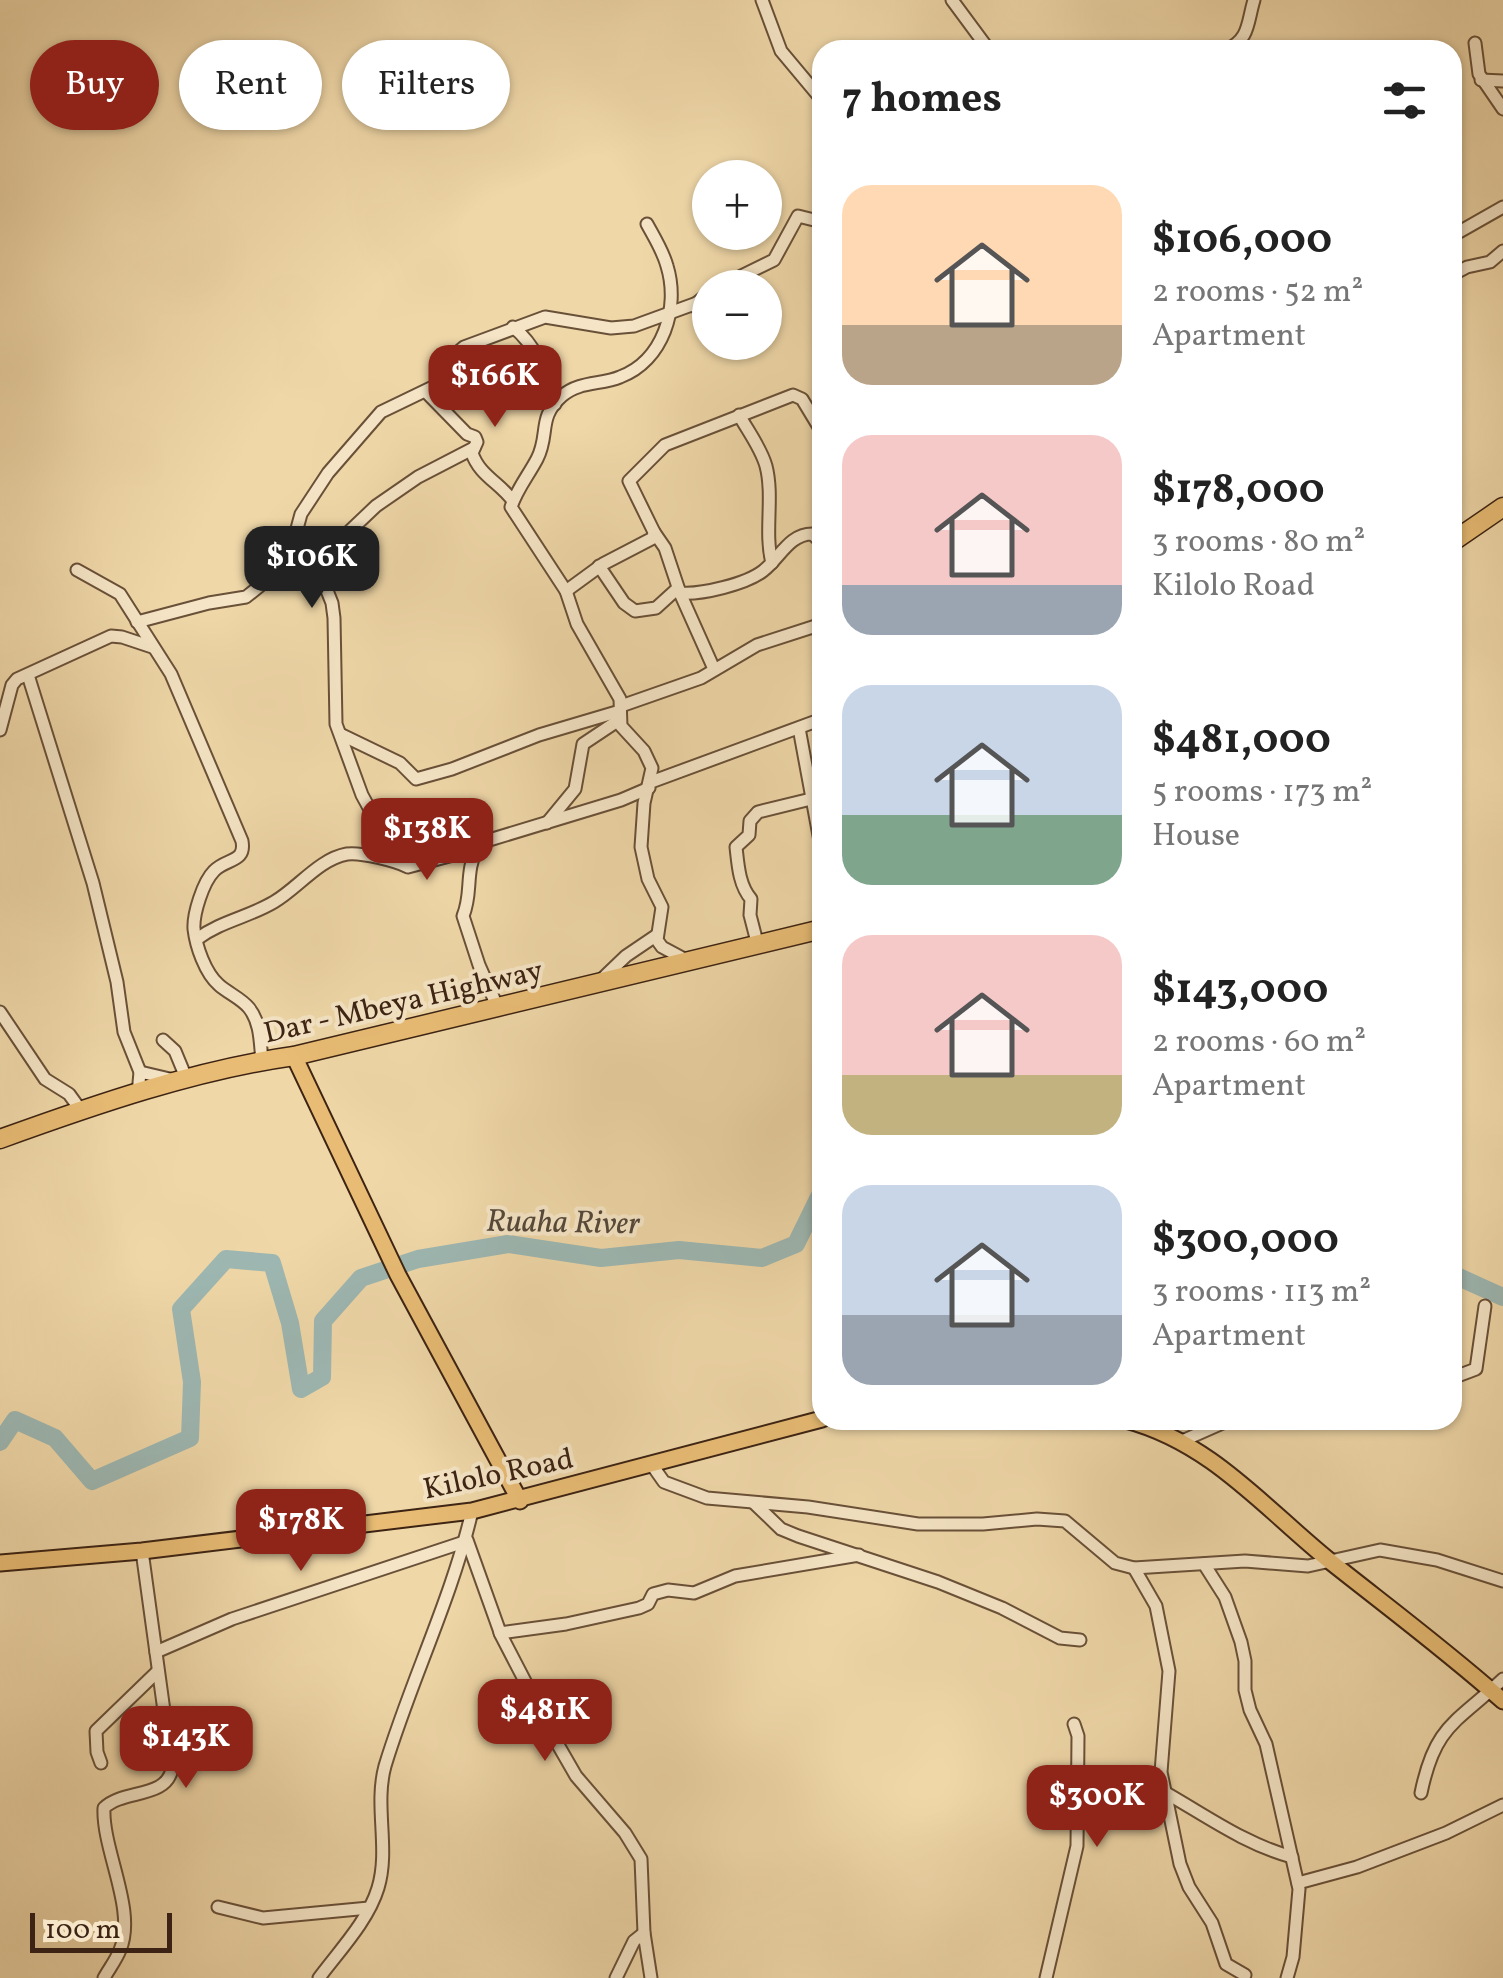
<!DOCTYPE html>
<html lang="en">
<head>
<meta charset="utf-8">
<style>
  :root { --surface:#fff; --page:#f2f2f2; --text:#222; --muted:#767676; --accent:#8f2418 }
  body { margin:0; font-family:Vollkorn,serif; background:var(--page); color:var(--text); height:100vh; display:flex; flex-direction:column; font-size:38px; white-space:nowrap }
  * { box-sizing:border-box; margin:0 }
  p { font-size:32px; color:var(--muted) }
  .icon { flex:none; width:55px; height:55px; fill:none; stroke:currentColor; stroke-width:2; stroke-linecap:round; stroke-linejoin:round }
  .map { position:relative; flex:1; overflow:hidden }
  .side { position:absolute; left:812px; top:40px; width:650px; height:1390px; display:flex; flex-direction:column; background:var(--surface); border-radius:30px; box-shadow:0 2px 8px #0004 }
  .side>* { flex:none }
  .banner { position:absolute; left:30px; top:40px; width:632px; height:90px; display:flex; gap:20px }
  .buttons { position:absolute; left:692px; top:160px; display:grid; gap:20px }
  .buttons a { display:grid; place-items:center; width:90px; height:90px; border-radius:50%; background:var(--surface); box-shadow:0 2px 8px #0004; font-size:50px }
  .scale { position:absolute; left:30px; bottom:25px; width:142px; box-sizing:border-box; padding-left:10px; border:5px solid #3c2313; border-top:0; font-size:28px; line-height:35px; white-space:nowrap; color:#3c2313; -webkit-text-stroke:8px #f5e5c6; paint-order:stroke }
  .price { position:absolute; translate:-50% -85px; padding:0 22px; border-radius:20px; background:var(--accent); color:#fff; font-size:32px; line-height:65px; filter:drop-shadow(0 2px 5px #0008) }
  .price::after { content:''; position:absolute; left:50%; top:60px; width:30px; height:22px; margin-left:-15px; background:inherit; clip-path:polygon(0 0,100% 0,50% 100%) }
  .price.current { background:#222; color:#fff }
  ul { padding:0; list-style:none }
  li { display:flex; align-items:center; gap:30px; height:250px; padding:0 30px }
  li span { display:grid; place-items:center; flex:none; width:280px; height:200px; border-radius:30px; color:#555 }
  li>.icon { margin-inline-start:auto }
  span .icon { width:120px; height:120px; fill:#fffc; stroke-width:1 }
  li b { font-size:42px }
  h2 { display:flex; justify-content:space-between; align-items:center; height:120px; padding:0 30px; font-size:42px }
  .tag { padding:0 35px; border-radius:45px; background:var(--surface); box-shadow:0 2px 8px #0004; font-size:35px; line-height:90px }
  .tag.current { background:var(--accent); color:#fff }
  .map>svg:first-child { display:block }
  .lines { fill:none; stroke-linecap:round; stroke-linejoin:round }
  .river { stroke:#9db7b2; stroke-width:18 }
  .minor-casing { stroke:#695038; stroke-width:15 }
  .major-casing { stroke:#3c2313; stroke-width:19 }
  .highway-casing { stroke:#3c2313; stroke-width:21 }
  .minor { stroke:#f5e5c6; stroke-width:11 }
  .major { stroke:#e8bc74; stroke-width:15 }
  .highway { stroke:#e8bc74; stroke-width:18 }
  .labels { text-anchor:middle; stroke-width:8; stroke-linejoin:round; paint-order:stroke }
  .street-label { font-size:30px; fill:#3c2313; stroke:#f5e5c6 }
  .water-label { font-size:32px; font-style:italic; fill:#54483b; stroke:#f5e5c6 }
</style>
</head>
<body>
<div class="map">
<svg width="1503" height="1978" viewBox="0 0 1503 1978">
  <rect width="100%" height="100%" fill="#efd7a8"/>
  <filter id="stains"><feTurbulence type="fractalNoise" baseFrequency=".002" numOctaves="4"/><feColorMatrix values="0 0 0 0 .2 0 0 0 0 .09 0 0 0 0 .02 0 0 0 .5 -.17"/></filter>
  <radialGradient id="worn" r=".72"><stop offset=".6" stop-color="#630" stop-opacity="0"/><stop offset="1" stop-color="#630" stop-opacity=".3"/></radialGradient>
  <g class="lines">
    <g class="river">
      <path d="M1452,1274L1503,1297"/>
      <path d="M0,1442L15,1420L55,1438L92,1481L190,1438L192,1382L181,1309L226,1259L272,1263L290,1323L301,1389L322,1377L323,1321L361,1278L418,1259L508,1244L601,1258L679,1250L762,1258L796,1244L819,1197H822"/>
    </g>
    <g class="minor-casing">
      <g id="minor">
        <path d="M762,0L781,51L822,100"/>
        <path d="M952,0L989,50"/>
        <path d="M1475,43L1479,74L1503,109"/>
        <path d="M1226,50C1250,39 1247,23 1254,0"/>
        <path d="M1481,80L1503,81"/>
        <path d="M647,224C654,237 663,251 667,266C680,308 663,361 620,377C601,385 579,381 562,396C537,418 550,434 537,459C528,476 517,489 511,507L566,591L577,624L620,699L621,726L644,751L652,768L644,803L641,847L648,879L662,907L657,940L662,947L690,962"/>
        <path d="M1452,236L1503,207"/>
        <path d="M1452,275L1467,267L1490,262L1503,251"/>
        <path d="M717,288L774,260L798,216L822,222"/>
        <path d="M693,306L710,292"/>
        <path d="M513,327C533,342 552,379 555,404"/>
        <path d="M426,392L467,434L475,437L477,442L472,453C479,475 500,483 513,501"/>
        <path d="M739,415C748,431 761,448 766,466C774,497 764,532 772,563"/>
        <path d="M654,532L665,548L680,593L714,669"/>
        <path d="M599,566L624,603L635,611L656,608L678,588"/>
        <path d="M77,570L120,594L171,674L242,841C246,863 226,858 214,871C203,882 193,914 194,929C196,946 205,973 219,985C228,993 242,999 249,1008C261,1023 260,1043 262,1061"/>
        <path d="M566,591L603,564L653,538L654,532L629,481L665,445L793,395L802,399L822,432"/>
        <path d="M680,593C701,595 746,584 763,571C780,558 789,534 812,534L822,543"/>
        <path d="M137,622L209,603L246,597L261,585L275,554L292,547L301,514L328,473L381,412L437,385L457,353L464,347L545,317L611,328L634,326L697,303"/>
        <path d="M28,675L93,883L117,982L124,1032L140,1072L138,1094"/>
        <path d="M621,706L701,678L757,645L822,624"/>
        <path d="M799,728L822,852"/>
        <path d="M0,730L12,685L17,679L111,636L122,637L152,647"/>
        <path d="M342,735L400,763L416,779L452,769L539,735L620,711"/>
        <path d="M651,782L822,719"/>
        <path d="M547,823L575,789L583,744L619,720"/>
        <path d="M478,845C464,874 473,892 463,916L479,965L497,1006"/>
        <path d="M398,861L362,795L336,724L334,618L332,603L316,563L376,506L418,477L474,448"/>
        <path d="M197,939C221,921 249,917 274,902C298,888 319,859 347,854C361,852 396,861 408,867L457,854L486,841L621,800L649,788"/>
        <path d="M758,946L750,915L751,899C739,885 738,865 736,847L749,835L750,821L758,812L811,799"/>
        <path d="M602,979L626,956L657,935"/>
        <path d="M0,1012L45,1079L69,1094L82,1112"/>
        <path d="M163,1040L175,1051L187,1080"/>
        <path d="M140,1072L174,1080"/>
        <path d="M1452,1378L1476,1369L1485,1306"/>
        <path d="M1182,1441L1225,1422L1299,1420"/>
        <path d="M652,1465L664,1482L707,1498L808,1507L918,1524H983L1037,1519L1065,1521L1115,1563L1134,1568L1245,1561L1308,1566L1380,1550L1437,1560L1503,1581"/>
        <path d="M754,1503L781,1529L798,1536L938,1582L1002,1608L1060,1638L1080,1640"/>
        <path d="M467,1540L501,1635L557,1743L576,1776L625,1833L641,1859L644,1933L651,1978"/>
        <path d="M1204,1564L1225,1597L1241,1642L1245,1661V1690L1250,1710L1266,1744L1299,1889L1293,1957L1287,1978"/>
        <path d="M1134,1568L1156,1606L1169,1671L1161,1772L1180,1864L1189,1887L1212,1923L1226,1964L1245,1975"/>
        <path d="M500,1633L566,1624L639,1608L648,1604L653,1594L668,1590L694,1593L735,1576L859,1555"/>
        <path d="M156,1652L232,1619L464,1542"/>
        <path d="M101,1763L97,1752L96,1731L158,1671"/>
        <path d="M1166,1793C1208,1817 1245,1844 1292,1857"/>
        <path d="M1421,1793C1435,1725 1456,1723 1503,1679"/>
        <path d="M1298,1883L1357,1867L1446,1833L1503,1805"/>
        <path d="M218,1907L263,1918L369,1908"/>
        <path d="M104,1978C109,1969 116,1960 120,1950C137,1910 102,1850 104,1808C123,1789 166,1799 172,1769L142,1551"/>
        <path d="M319,1978C339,1951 368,1921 378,1888C390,1849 374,1806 385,1766C411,1680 452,1598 472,1511"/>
        <path d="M616,1978L634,1941L644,1933"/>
        <path d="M1046,1978L1077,1846L1078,1736L1074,1724"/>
      </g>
    </g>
    <g class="major-casing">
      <g id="major">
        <path d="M294,1056L398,1275L520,1501"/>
        <path d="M1126,1420C1212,1443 1264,1508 1331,1562C1389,1608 1448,1652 1503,1701"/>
        <path d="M0,1563L142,1551L472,1511L822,1419"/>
      </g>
    </g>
    <g class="highway-casing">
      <g id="highway">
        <path d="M1452,542L1503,507"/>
        <path d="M0,1139C94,1105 195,1070 294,1056L822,929"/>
      </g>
    </g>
    <use href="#minor" class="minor"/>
    <use href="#major" class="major"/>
    <use href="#highway" class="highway"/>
  </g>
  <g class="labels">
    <g class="street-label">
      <text transform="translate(403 1001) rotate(-13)" y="10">Dar - Mbeya Highway</text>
      <text transform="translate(498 1473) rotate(-12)" y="10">Kilolo Road</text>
    </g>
    <g class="water-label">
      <text transform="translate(563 1221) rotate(1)" y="11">Ruaha River</text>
    </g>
  </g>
  <rect width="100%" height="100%" filter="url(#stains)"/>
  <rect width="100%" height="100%" fill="url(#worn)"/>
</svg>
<div class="buttons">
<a>+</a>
<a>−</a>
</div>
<div class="scale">100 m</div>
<b class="price" style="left:495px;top:430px">$166K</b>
<b class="price current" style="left:312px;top:611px">$106K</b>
<b class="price" style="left:427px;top:883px">$138K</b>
<b class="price" style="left:301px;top:1574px">$178K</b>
<b class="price" style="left:545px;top:1764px">$481K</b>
<b class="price" style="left:186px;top:1791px">$143K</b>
<b class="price" style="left:1097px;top:1850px">$300K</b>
<div class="banner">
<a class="tag current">Buy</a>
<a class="tag">Rent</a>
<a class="tag">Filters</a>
</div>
<section class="side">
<h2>7 homes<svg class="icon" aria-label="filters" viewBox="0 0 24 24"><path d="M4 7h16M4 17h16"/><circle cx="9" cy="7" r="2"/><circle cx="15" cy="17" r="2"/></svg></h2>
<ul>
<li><span style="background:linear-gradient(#ffd9b3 70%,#b9a48a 0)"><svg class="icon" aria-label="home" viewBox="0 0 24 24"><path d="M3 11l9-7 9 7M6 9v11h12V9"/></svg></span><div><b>$106,000</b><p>2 rooms · 52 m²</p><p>Apartment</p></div></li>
<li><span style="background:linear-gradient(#f6c9c9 75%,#9aa5b1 0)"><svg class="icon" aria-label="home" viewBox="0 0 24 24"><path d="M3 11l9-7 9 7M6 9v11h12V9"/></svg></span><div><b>$178,000</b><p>3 rooms · 80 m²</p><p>Kilolo Road</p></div></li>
<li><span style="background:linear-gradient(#c9d6e8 65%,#7fa58c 0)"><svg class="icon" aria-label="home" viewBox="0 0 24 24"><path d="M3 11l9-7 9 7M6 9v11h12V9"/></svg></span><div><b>$481,000</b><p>5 rooms · 173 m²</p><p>House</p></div></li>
<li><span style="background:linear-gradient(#f6c9c9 70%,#c2b280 0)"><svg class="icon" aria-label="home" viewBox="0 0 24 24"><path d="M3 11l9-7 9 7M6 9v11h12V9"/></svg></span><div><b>$143,000</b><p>2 rooms · 60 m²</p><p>Apartment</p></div></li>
<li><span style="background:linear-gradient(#c9d6e8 65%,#9aa5b1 0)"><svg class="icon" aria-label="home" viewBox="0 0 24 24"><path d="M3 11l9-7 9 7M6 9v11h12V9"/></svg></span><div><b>$300,000</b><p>3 rooms · 113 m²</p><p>Apartment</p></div></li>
</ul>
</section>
</div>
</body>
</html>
